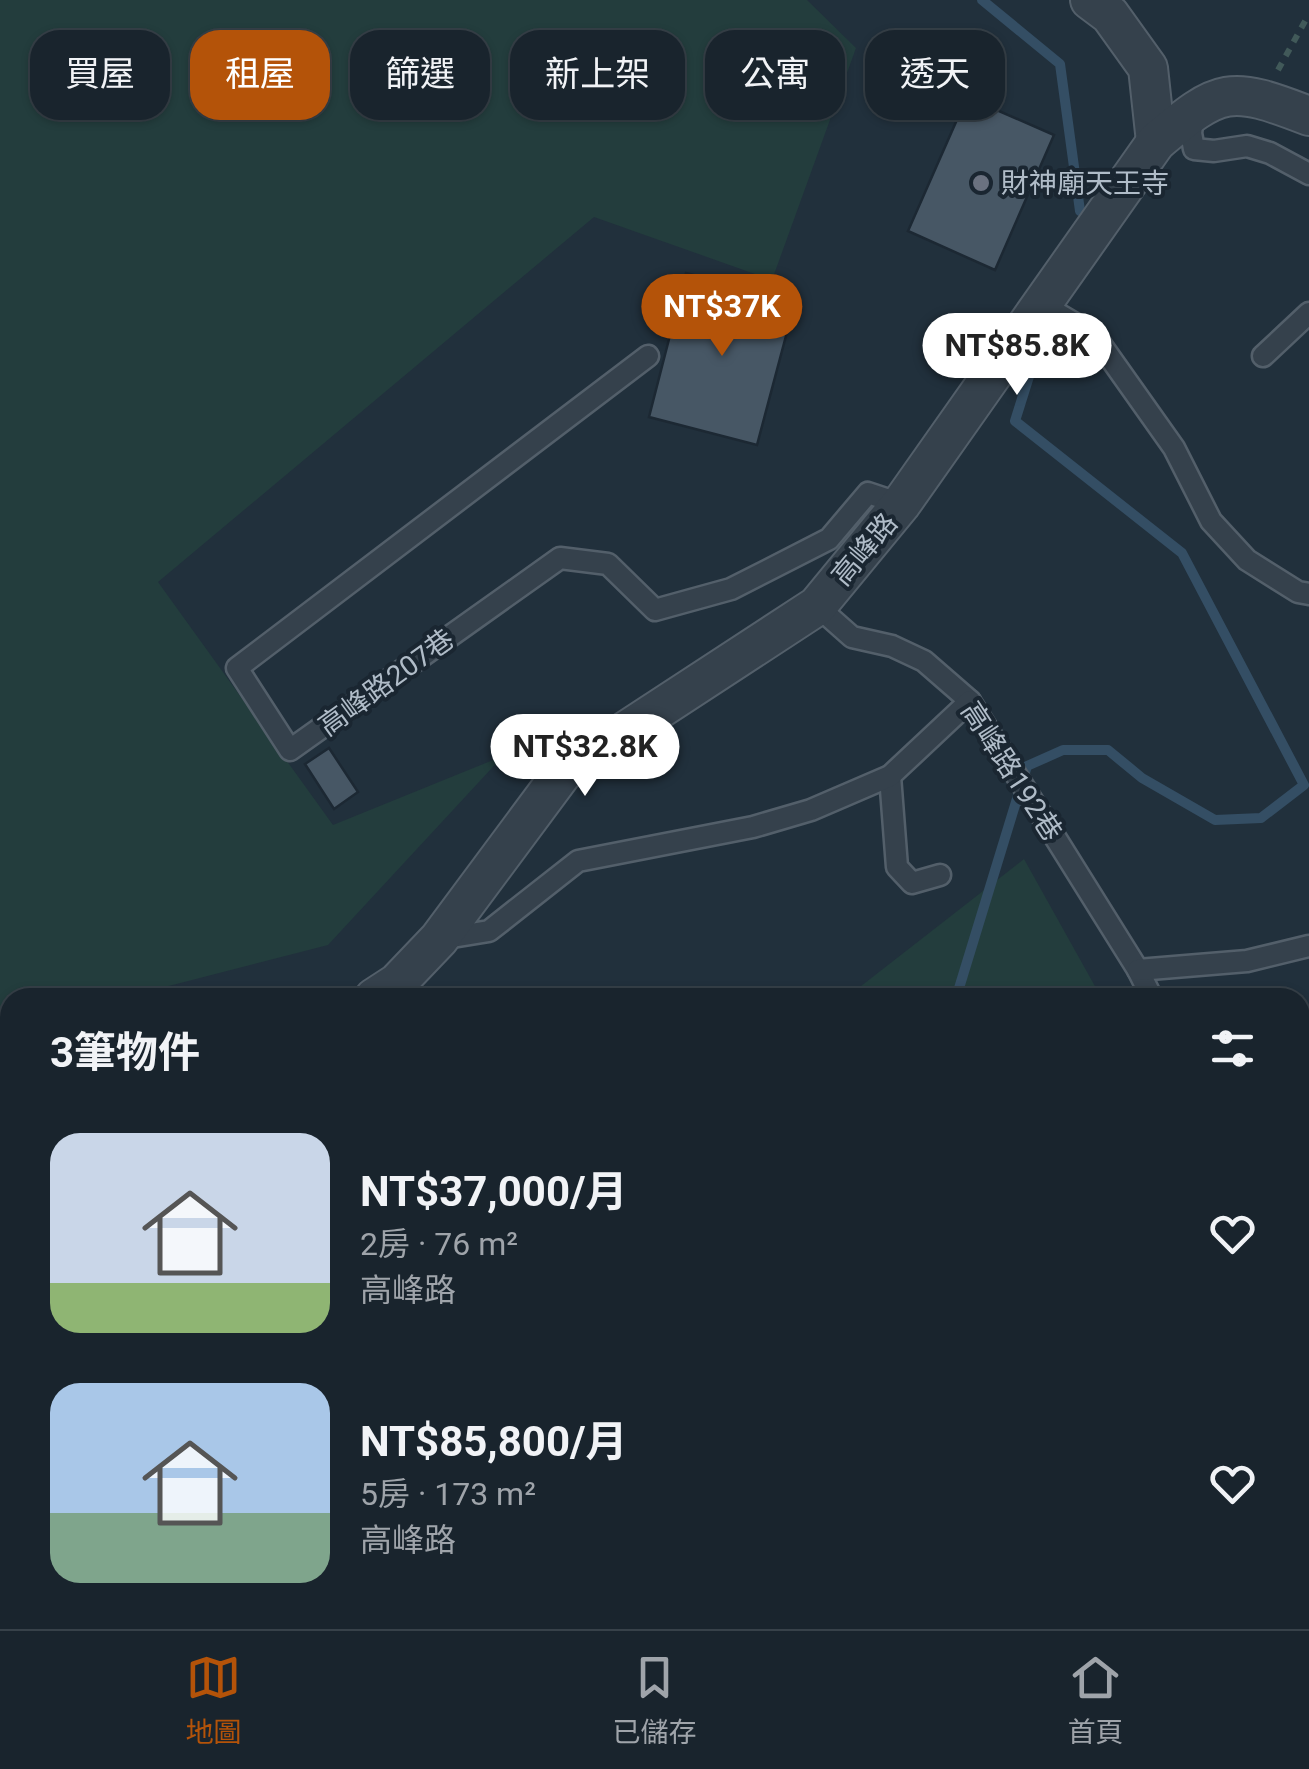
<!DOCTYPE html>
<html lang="zh-TW">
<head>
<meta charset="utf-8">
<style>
  :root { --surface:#19242d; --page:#222c35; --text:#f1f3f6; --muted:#9fa4aa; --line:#374149; --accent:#b45309 }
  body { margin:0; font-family:Roboto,"Noto Sans TC",sans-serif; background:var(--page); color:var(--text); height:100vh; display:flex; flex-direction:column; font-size:38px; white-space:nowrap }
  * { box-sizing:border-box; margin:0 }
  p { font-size:32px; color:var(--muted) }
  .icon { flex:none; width:55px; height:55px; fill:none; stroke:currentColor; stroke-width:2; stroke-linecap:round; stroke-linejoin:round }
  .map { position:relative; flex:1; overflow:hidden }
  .details { position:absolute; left:0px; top:988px; width:1310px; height:642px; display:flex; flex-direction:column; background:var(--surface); border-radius:30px 30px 0 0; box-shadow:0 2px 8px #0004,0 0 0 2px var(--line) }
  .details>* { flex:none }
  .hud { position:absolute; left:30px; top:30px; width:1250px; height:90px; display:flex; gap:20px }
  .price { position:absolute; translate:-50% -85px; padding:0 22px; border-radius:35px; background:#fff; color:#222; font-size:32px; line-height:65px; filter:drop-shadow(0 2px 5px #0008) }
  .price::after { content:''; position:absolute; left:50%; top:60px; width:30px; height:22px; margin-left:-15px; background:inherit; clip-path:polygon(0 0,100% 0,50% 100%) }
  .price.active { background:var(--accent); color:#fff }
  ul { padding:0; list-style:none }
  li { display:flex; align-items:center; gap:30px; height:250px; padding:0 50px }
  li span { display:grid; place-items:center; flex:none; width:280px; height:200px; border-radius:30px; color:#555 }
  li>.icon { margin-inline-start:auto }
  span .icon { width:120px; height:120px; fill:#fffc; stroke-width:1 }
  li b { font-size:42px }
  h2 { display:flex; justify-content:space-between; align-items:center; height:120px; padding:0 50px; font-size:42px }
  .tag { padding:0 35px; border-radius:30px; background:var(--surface); box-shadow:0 2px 8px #0004,0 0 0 2px var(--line); font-size:35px; line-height:90px }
  .tag.active { background:var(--accent); color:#fff }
  .tabs { display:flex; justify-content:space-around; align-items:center; height:140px; border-top:2px solid var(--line); background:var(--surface); font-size:28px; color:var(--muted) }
  .tabs a { display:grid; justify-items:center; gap:5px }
  .tabs .active { color:var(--accent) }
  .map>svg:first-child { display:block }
  .green { fill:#233d3d }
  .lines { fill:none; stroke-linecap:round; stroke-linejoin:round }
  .stream { stroke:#344e64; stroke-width:10 }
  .building { fill:#475765; stroke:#1c2833; stroke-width:2.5 }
  .lane-casing { stroke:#535f6a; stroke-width:25 }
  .street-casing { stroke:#535f6a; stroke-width:42 }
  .path { stroke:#415959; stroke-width:6; stroke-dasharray:8 8; stroke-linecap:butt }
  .lane { stroke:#35414c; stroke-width:20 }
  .street { stroke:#35414c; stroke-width:38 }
  .worship-dot { fill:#6b7280; stroke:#1a2631; stroke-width:4 }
  .labels { text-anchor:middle; stroke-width:8; stroke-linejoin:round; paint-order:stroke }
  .poi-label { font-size:28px; fill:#b0bcc8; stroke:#1a2631; text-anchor:start }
  .street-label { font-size:28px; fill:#b0bcc8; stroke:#1a2631 }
</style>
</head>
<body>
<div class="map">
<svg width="1309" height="1629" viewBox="0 0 1309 1629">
  <rect width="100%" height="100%" fill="#21303c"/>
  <g class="green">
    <path d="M0,0H807L856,48L772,280L594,217L158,582L333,825L503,756L328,945L126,997L10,998V1051L0,1059Z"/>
    <path d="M1024,859L1101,997H847Z"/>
    <path d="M431,1620H633L630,1629H430Z"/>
  </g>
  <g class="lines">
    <g class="stream">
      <path d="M982,0L1060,64L1080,211"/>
      <path d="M956,998L1027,766L1063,750H1108L1142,778L1215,820L1261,818L1304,785L1182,553L1015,421L1042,335"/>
      <path d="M0,1402L10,1395"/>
    </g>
  </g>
  <g class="building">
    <path d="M967,97L1054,135L995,270L908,231Z"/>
    <path d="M686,273L795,302L757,445L649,417Z"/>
    <path d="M329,748L358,792L334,809L305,764Z"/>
    <path d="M1309,1375V1451L1300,1452V1377Z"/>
    <path d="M1309,1535V1590L1300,1540V1537Z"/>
    <path d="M899,1620H969L970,1629H901Z"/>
    <path d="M1006,1620H1072L1073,1629H1008Z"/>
    <path d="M1109,1620H1178L1179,1625L1152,1629H1111Z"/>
  </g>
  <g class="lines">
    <g class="lane-casing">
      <g id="lane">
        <path d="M1194,111L1191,133L1194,149L1214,151L1247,146L1270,153L1309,174"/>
        <path d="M1041,304L1094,335L1174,448L1211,521L1247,560L1298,592L1309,594"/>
        <path d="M648,356L237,668L290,750L560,558L608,564L655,610L731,589L829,539L868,493L901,504"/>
        <path d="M1263,356L1309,313"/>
        <path d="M817,606L852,637L892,646L924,661L970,701L1138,970L1152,998"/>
        <path d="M890,776L897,867L912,883L940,875"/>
        <path d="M440,939L489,931L578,861L753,827L811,810L890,776L970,701"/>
        <path d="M1138,970L1247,961L1309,946"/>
        <path d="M0,1416L10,1415"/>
        <path d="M0,1443L10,1432"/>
        <path d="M1300,1492L1309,1490"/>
        <path d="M253,1620L259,1629"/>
        <path d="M862,1620L864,1629"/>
      </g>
    </g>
    <g class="street-casing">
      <g id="street">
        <path d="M1090,0L1110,15L1148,68L1156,142"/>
        <path d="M374,998L397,983L439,939L563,772L817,606L901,504L1156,142C1221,87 1229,85 1309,116"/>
        <path d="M0,1210L10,1201"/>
      </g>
    </g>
    <path class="path" d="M1278,70L1309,14"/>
    <use href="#lane" class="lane"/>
    <use href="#street" class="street"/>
  </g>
  <circle class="worship-dot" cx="981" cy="183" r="10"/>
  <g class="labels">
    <g class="poi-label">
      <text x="1001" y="193">財神廟天王寺</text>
    </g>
    <g class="street-label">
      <text transform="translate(864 549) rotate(-50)" y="10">高峰路</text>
      <text transform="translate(386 682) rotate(-36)" y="10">高峰路207巷</text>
      <text transform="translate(1012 771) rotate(57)" y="10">高峰路192巷</text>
    </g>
  </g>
</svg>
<b class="price active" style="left:722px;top:359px">NT$37K</b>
<b class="price" style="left:1017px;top:398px">NT$85.8K</b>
<b class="price" style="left:585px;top:799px">NT$32.8K</b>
<div class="hud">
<a class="tag">買屋</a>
<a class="tag active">租屋</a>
<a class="tag">篩選</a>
<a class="tag">新上架</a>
<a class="tag">公寓</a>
<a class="tag">透天</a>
</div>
<section class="details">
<h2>3筆物件<svg class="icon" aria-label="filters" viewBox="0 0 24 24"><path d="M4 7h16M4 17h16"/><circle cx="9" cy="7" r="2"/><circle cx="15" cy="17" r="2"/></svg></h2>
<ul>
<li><span style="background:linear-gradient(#c9d6e8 75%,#8fb573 0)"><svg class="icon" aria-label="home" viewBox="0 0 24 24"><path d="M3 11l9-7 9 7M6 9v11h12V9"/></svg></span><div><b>NT$37,000/月</b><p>2房 · 76 m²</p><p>高峰路</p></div><svg class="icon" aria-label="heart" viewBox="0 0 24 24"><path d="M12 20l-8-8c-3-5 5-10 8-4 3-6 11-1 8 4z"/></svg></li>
<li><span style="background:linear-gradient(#a9c7e8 65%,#7fa58c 0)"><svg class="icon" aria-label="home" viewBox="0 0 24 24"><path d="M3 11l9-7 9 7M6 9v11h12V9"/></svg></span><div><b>NT$85,800/月</b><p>5房 · 173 m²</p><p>高峰路</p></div><svg class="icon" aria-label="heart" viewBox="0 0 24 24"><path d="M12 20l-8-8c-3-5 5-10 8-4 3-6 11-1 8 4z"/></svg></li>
</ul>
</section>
</div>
<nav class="tabs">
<a class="active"><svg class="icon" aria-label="map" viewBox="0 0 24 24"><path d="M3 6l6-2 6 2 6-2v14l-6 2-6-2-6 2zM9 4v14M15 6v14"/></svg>地圖</a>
<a><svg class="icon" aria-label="saved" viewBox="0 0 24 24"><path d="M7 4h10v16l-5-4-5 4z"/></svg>已儲存</a>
<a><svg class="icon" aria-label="home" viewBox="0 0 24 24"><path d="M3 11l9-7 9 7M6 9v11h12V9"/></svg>首頁</a>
</nav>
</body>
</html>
